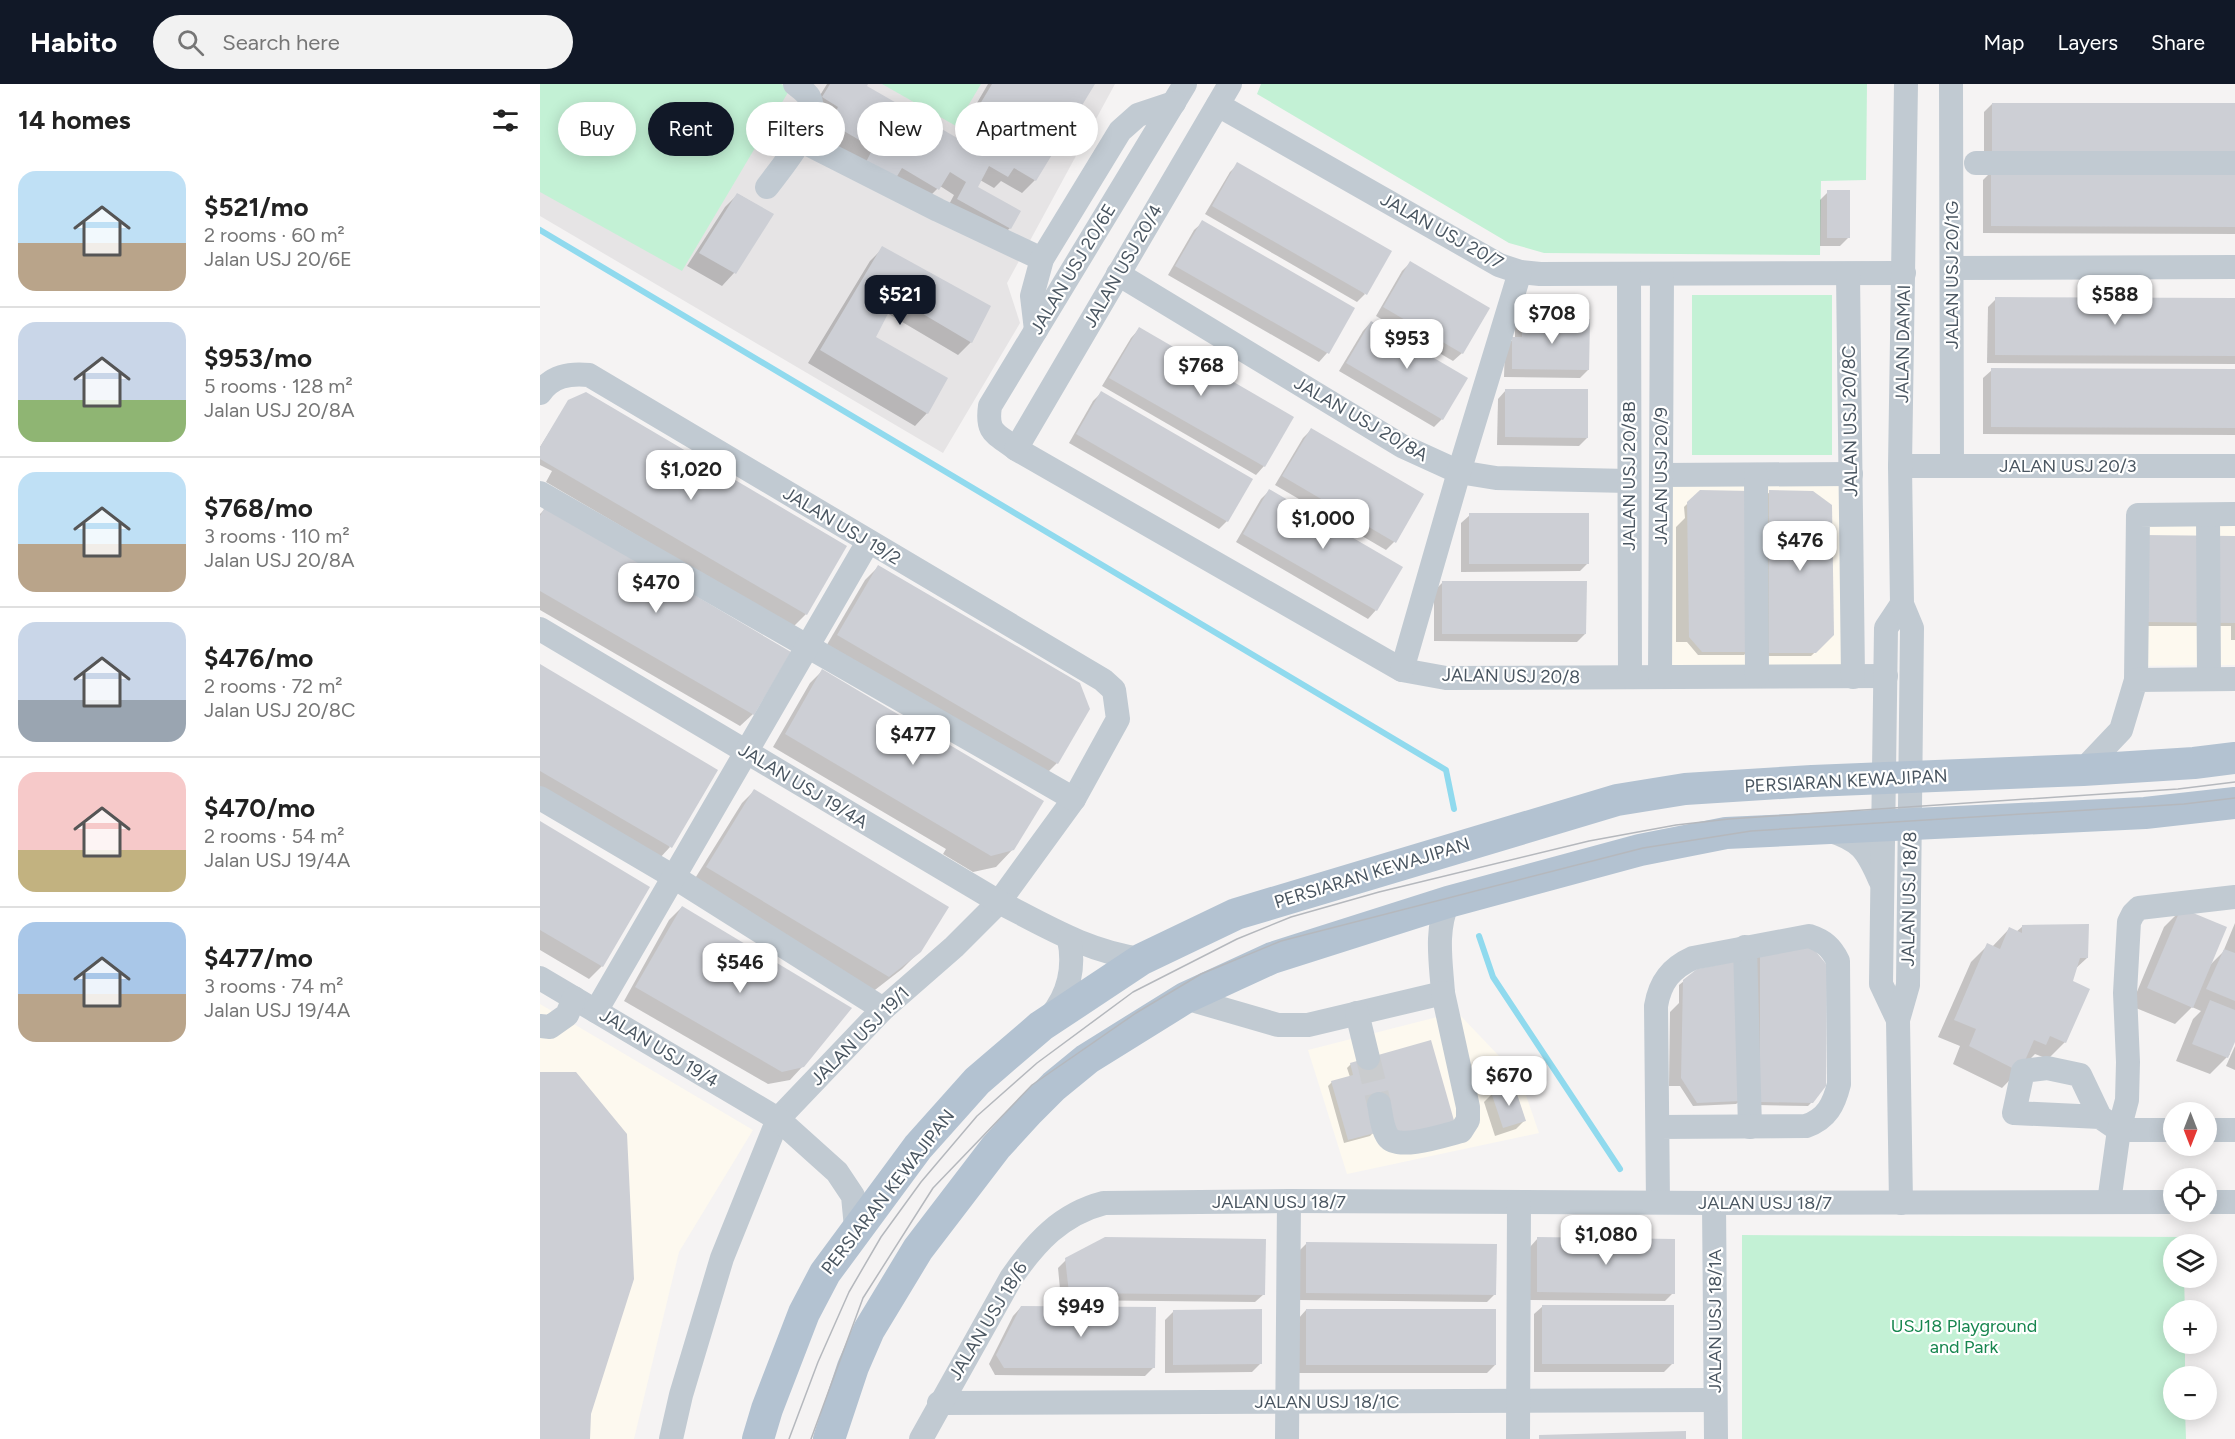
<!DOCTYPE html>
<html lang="en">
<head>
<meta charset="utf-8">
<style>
  :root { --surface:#fff; --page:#f2f2f2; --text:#222; --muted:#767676; --line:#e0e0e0; --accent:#111827 }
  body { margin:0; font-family:Figtree,sans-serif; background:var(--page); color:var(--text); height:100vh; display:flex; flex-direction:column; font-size:22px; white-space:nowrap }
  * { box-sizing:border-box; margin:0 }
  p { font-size:20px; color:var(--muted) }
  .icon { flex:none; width:33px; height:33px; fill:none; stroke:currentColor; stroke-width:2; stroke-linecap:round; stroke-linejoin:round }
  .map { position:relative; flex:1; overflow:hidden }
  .details { display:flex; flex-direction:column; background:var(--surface); width:540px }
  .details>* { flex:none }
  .banner { position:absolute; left:18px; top:18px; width:570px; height:54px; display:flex; gap:12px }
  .needle { width:39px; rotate:180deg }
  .tools { position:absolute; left:1623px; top:1018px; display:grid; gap:12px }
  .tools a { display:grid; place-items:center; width:54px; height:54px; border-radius:50%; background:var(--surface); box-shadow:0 3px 15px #0003; font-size:30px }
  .price { position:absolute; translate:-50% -51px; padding:0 14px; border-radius:12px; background:#fff; color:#222; font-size:20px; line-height:39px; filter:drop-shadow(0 2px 3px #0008) }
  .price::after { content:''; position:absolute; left:50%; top:36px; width:18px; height:14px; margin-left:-9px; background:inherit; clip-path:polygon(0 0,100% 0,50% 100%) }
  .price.on { background:var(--accent); color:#fff }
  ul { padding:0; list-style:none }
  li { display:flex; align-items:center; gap:18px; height:150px; padding:0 18px }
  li+li { border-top:2px solid var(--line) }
  li span { display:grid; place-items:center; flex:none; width:168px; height:120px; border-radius:18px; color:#555 }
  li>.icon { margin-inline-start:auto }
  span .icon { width:72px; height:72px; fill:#fffc; stroke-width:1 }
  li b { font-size:26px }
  h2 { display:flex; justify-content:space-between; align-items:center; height:72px; padding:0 18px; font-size:26px }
  .chip { padding:0 21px; border-radius:27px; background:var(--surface); box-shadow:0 3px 15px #0003; font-size:21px; line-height:54px }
  .chip.on { background:var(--accent); color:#fff }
  header { display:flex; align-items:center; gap:36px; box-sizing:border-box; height:84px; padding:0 30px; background:var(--accent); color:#fff }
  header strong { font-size:28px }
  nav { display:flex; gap:33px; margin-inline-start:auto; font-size:21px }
  .search { width:420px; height:54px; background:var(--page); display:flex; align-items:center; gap:15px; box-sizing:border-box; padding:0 21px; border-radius:33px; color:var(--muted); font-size:22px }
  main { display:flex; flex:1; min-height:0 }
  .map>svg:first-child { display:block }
  .commercial { fill:#fdf9ef }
  .education { fill:#e6e4e5 }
  .green { fill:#c3f1d5 }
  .shadow { fill:#0003 }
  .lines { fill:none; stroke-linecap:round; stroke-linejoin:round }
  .stream { stroke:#90daee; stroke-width:6 }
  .building { fill:#cdcfd5 }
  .minor-tunnel { stroke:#caccce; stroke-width:24; stroke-dasharray:24 12; stroke-linecap:butt }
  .minor { stroke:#c1cad2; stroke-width:24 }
  .major { stroke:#b3c2d1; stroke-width:32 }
  .tram { stroke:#b5b8bd; stroke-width:1.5 }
  .labels { text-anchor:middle; stroke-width:4.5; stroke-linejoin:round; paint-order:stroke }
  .street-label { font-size:18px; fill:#4a5661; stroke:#fff }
  .park-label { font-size:18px; fill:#17864f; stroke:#fff }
</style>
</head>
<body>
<header>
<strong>Habito</strong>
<div class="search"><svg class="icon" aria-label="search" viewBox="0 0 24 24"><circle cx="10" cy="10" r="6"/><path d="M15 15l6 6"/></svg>Search here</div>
<nav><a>Map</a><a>Layers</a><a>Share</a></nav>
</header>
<main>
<section class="details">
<h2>14 homes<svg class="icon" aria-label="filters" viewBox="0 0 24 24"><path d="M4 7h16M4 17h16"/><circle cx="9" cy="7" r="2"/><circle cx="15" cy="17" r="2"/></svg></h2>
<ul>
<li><span style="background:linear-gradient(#bfe0f5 60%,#b9a48a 0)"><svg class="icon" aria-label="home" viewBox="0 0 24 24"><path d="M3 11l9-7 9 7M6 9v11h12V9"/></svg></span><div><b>$521/mo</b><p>2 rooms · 60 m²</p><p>Jalan USJ 20/6E</p></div></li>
<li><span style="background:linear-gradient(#c9d6e8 65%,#8fb573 0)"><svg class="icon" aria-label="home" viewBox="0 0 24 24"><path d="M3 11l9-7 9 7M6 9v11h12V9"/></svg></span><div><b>$953/mo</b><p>5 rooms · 128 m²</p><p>Jalan USJ 20/8A</p></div></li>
<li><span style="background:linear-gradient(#bfe0f5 60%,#b9a48a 0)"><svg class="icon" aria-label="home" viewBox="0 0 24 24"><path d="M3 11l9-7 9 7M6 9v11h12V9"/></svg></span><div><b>$768/mo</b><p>3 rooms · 110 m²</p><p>Jalan USJ 20/8A</p></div></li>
<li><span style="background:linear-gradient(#c9d6e8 65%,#9aa5b1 0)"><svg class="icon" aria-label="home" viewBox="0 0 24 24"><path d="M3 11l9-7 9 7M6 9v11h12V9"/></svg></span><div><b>$476/mo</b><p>2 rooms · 72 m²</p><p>Jalan USJ 20/8C</p></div></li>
<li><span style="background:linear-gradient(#f6c9c9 65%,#c2b280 0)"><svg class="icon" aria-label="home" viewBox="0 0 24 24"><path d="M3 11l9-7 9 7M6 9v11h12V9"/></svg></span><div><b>$470/mo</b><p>2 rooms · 54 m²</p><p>Jalan USJ 19/4A</p></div></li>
<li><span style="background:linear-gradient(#a9c7e8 60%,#b9a48a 0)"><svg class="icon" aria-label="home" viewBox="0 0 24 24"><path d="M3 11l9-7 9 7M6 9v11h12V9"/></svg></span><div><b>$477/mo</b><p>3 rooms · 74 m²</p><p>Jalan USJ 19/4A</p></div></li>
</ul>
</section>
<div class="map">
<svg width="1695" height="1355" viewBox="0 0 1695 1355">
  <rect width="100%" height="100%" fill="#f5f3f3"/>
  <g class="commercial">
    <path d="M1311,390L1313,593L1120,592L1121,391Z"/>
    <path d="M1695,437V581L1587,582V438Z"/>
    <path d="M0,920L213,1046L139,1168L94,1355H0Z"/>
    <path d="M917,928L980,994L999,1049L807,1090L768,966Z"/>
  </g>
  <path class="education" d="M0,0H575L467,199L480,239L403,369L0,132Z"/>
  <g class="green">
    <path d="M0,0H241L250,5L142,187L0,108Z"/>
    <path d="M342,0H441L416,42Z"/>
    <path d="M721,0H1327L1326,96L1281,97L1280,171L1004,169L969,159L717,10Z"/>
    <rect x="1152" y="211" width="140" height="160"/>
    <path d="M1202,1151L1644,1153V1161H1634V1194H1644L1645,1227H1634V1260H1645V1293H1634V1326H1645L1646,1355H1202Z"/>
  </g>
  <g class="shadow">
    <path d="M287,0H327L325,2L416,55L448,0H553L495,96L482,109L461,97L454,104L440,96L436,103L470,144L457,156L405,128L414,111L400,102L385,117L278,52L287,36L271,26Z"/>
    <path d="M1452,20L1695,21L1444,82V28Z"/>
    <path d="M698,80L825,210L817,218L665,130L690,88Z"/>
    <path d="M1452,87L1695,88V150L1443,149V96Z"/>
    <path d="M1288,108L1309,153L1300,162H1280V116Z"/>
    <path d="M198,110L232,130L194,189L182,202L147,182L185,123Z"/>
    <path d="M663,138L813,225L787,269L779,278L628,191L654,146Z"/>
    <path d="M343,164L431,258L418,271L347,229L334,254L387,329L375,342L268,279L330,177Z"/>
    <path d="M870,179L922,269L913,277L836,232L862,187Z"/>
    <path d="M1456,215L1695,216V280L1447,279L1448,223Z"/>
    <path d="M983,236L1048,286L1040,294L964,293L965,262L975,254V244Z"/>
    <path d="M831,238L902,335L894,343L799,287L823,247Z"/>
    <path d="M599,245L752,334L724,382L716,391L562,302L591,254Z"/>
    <path d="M1452,286H1695V351L1443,350V294Z"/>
    <path d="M966,306L1047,354L1039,362L957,361L958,315Z"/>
    <path d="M561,309L687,437L679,445L529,359L553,317Z"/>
    <path d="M29,317L266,530L253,543L6,398L12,387L0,381V363Z"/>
    <path d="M771,346L882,411L854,458L846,466L735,401L763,354Z"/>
    <path d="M729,407L836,526L828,535L696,458L721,415Z"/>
    <path d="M1160,407L1208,567L1204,571H1158L1147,558H1136V443L1145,434L1144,423Z"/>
    <path d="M1230,408L1293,551L1271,572H1226V411Z"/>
    <path d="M6,424L213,630L200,642L0,526V430Z"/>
    <path d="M930,431L1048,479L1040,487L921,488V439Z"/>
    <path d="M1695,452V556H1691V542H1600Z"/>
    <path d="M338,483L517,679L504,692L285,564L325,496Z"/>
    <path d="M903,498L1045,550L1037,558L894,557V507Z"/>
    <path d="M0,582L130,763L118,776L0,706Z"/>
    <path d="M283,586L473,765L456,783L433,788L403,770L406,765L233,663L270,599Z"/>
    <path d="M214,707L380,867L362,885L331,909L154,796L202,719Z"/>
    <path d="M0,738L62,882L49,895L0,866Z"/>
    <path d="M142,823L263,982L250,996L228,1000L84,917L129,836Z"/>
    <path d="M1641,826L1670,881L1683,868L1695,839V954L1688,970H1690L1670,990L1636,977L1653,935L1661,927L1652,923L1635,940L1591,922L1624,843Z"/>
    <path d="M1483,842L1547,874L1534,886L1525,958L1508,975L1495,970L1462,1004L1413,980L1420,962L1398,953L1431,878L1448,861L1452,863L1469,845L1476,848Z"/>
    <path d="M1217,872L1285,882L1272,1018L1268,1022L1217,1021Z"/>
    <path d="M1144,897L1200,1017L1196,1020L1153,1022L1140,1002H1129L1130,928L1139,919V901Z"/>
    <path d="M1695,962V986L1686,982Z"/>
    <path d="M811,980L834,1048L830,1052L804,1059L788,1002L792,998L810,993L807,984Z"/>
    <path d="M952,1010L984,1037L976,1045L955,1052L944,1018Z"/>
    <path d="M998,1154L1133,1209L1125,1217L989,1216L990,1163Z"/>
    <path d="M766,1160L955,1210L947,1218L758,1216V1168Z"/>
    <path d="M526,1176L724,1210L715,1218L521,1216L518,1184Z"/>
    <path d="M1003,1222L1132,1280L1124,1288H994V1230Z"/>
    <path d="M481,1223L613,1284L605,1292L455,1291L449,1280L473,1232Z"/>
    <path d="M766,1226L955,1281L947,1289H758V1235Z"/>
    <path d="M633,1228L720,1280L712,1288L625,1289V1236Z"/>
  </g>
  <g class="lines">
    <g class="stream">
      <path d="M0,146L906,686L914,725"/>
      <path d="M939,852L953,893L1080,1085"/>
    </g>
  </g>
  <g class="building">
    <path d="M290,0H328L327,2L419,55L452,0H555L496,97L474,84L468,93L449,82L438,103L481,127L471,145L417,115L426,98L410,88L399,106L362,84L356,94L326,78L333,64L290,39L298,23L282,13Z"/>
    <path d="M1452,19H1695V75L1452,74Z"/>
    <path d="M697,78L852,167L827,211L672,122Z"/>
    <path d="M1451,86L1695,87V143L1451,142Z"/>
    <rect x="1287" y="106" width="23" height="48"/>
    <path d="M197,109L234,130L196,190L159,169Z"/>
    <path d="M662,136L815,224L789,270L635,182Z"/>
    <path d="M342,162L451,222L432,259L356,214L336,253L408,294L388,330L280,266Z"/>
    <path d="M870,177L950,224L923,270L843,223Z"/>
    <path d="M1455,213L1695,214V272L1455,271Z"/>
    <path d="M982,234L1050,235L1049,286L972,285V253H982Z"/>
    <path d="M831,237L928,294L903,336L806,279Z"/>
    <path d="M599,243L754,333L725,383L569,294Z"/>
    <path d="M1451,284L1695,285V344L1451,343Z"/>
    <path d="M965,305H1048V354L965,353Z"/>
    <path d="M561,307L713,395L688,438L536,350Z"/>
    <path d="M46,308L307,462L267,531L0,375V363L28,316Z"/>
    <path d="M771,344L884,410L856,459L742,392Z"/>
    <path d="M729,405L863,483L837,527L703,450Z"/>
    <path d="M1160,406L1211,407L1210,568H1162L1149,553L1147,418Z"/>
    <path d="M1229,406L1273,407L1292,421L1294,551L1276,569H1229Z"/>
    <path d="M5,423L251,568L214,631L0,507V432Z"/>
    <rect x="929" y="429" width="120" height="51"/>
    <path d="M1603,451L1695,452V539L1603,538Z"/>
    <path d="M338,481L540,599L550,625L518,680L297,551Z"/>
    <path d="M902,497H1047L1046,550H902Z"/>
    <path d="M0,580L178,686L132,764L0,687Z"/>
    <path d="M282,585L504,717L474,766L451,772L245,650Z"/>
    <path d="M214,705L409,823L381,868L349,893L166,783Z"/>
    <path d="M0,737L110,803L63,883L0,846Z"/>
    <path d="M142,822L312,924L264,983L242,988L95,903Z"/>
    <path d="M1641,824L1687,843L1653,924L1607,904Z"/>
    <path d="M1549,840L1548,874H1540L1533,897L1550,905L1526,959L1510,952L1506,961L1494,956L1480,988L1429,962L1436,945L1414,936L1447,859L1460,865L1469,843L1482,849V841Z"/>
    <path d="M1272,863L1287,881L1286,1002L1273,1019L1220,1018V866Z"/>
    <path d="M1684,865L1695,869V917L1666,905Z"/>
    <path d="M1202,876L1201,1017L1157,1019L1141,994L1143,896L1157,885Z"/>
    <path d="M1670,916L1695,926V958L1688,974L1652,960Z"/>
    <path d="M891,956L915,1040L857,1056L835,1049L808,1056L791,997L813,991L810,979Z"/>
    <path d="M0,988H36L87,1050L94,1195L51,1330L50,1355H0Z"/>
    <path d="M974,1001L986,1037L963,1044L951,1008Z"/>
    <path d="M565,1153L726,1155L725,1211L529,1209L525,1174Z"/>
    <path d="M997,1153L1135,1155V1210L997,1208Z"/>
    <path d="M766,1158L957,1160L956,1211L766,1209Z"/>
    <rect x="1002" y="1221" width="132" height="59"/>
    <path d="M481,1222L616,1223L615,1284H464L456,1271Z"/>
    <path d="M722,1225V1280L633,1281V1226Z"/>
    <rect x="766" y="1225" width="190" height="56"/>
    <path d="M1146,1347V1355H999V1351Z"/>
  </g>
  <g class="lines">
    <path class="minor-tunnel" d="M828,974L839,1020"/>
    <g class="minor">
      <path d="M645,0L450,322C446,350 456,349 476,365L862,586L906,594L1346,592"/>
      <path d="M1411,0L1412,382"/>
      <path d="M678,21L959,181L980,188L1000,190L1364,189"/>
      <path d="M260,56L398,126L502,175"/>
      <path d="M1436,79H1695"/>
      <path d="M227,103C241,84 282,37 269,13C266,8 260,4 255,0"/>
      <path d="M1412,184L1695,183"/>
      <path d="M578,190L862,362L919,388L956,394L1089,397"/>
      <path d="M1308,190L1313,593"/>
      <path d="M1089,191L1090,593"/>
      <path d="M496,246L492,212L502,175L580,47L598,31L634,19"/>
      <path d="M0,309C12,292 29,289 49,291L563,596L574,606L578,635L534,715L459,818L414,863L343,925L238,1035L182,1174L141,1311L131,1355"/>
      <path d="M476,365L690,0"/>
      <path d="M1360,382H1695"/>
      <path d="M1121,391L1311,390"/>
      <path d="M1216,391L1217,592"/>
      <path d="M0,409L534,715"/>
      <path d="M1668,431L1669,595"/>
      <path d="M0,545L459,818C506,842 548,868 602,875"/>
      <path d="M862,586L919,388L980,188"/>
      <path d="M1120,592L1122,191"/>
      <path d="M1596,596L1598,431L1695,430"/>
      <path d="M1543,686L1581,646L1596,596L1695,595"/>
      <path d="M0,714L134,793L343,925"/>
      <path d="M1288,746C1321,756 1327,766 1340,796"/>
      <path d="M1205,863L1210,1043"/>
      <path d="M0,894L238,1035L297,1088L313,1112L316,1144"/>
      <path d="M645,914L738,941H768L903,909C901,878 895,847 908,818"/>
      <path d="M56,927L328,458"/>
      <path d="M817,929L828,974"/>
      <path d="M510,933C529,911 535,883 529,855"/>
      <path d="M1358,936L1341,900L1346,544L1362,520"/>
      <path d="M0,942L10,943L27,931L34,914"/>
      <path d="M839,1020C841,1030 842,1045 848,1053C858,1067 905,1051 921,1047L928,1036V1023L903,909"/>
      <path d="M1560,1033L1540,991L1507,984L1483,987L1474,1029L1560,1033L1579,1046H1634"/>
      <path d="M1118,1043L1266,1042C1287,1035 1294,1020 1299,1000L1298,877C1291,863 1284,857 1269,852L1153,874C1131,884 1120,898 1116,922L1118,1118"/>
      <path d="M1666,1046H1695"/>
      <path d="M1569,1118L1579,1046L1587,1016L1588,978L1585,909L1589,838L1593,830L1599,824L1695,813"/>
      <path d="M1666,1118H1695"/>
      <path d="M1174,1119L1176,1355"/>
      <path d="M1361,1119L1358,936L1368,901L1372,544L1362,520L1360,382L1366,0"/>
      <path d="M399,1319L1175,1316"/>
      <path d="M381,1355L471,1194C495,1159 521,1130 564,1119L749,1117L1174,1119L1634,1118"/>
      <path d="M747,1355L749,1117"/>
      <path d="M978,1355L979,1119"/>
    </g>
    <g class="major">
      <path d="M218,1355L227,1325L264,1229L285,1189L378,1063L437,997L501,942L602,875L696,830L1077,716L1145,705L1272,697L1543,686L1654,679L1695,674"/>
      <path d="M289,1355L313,1283L329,1246L378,1165L456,1063L488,1028L514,1002L547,975L645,914L732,874L908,818L1100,766L1186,749L1605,729L1695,719"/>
    </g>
    <g class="tram">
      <path d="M249,1355L278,1278L309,1208L341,1153L381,1098L437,1032L497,979L593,908L697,855L751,833L839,808L1049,757L1136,741L1189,735L1638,705L1695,698"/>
      <path d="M271,1355L323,1214L393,1104L492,1001L596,929L661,890L741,857L1103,764L1211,747L1644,720L1695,714"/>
    </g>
  </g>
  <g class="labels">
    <g class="street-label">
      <text transform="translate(902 147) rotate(29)" y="6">JALAN USJ 20/7</text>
      <text transform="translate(583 182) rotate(-60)" y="6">JALAN USJ 20/4</text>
      <text transform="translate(533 185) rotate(-59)" y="6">JALAN USJ 20/6E</text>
      <text transform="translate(1412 191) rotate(-90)" y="6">JALAN USJ 20/1G</text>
      <text transform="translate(1363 260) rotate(-89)" y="6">JALAN DAMAI</text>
      <text transform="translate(821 335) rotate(30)" y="6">JALAN USJ 20/8A</text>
      <text transform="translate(1310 337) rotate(-91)" y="6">JALAN USJ 20/8C</text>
      <text x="1528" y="388">JALAN USJ 20/3</text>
      <text transform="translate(1089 392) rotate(-90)" y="6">JALAN USJ 20/8B</text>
      <text transform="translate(1121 392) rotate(-90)" y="6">JALAN USJ 20/9</text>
      <text transform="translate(302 442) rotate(31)" y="6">JALAN USJ 19/2</text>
      <text transform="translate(971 592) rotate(1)" y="6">JALAN USJ 20/8</text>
      <text transform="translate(1306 697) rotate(-3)" y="6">PERSIARAN KEWAJIPAN</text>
      <text transform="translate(263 702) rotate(31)" y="6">JALAN USJ 19/4A</text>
      <text transform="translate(832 789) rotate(-17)" y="6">PERSIARAN KEWAJIPAN</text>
      <text transform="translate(1369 815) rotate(-89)" y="6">JALAN USJ 18/8</text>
      <text transform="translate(320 952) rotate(-45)" y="6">JALAN USJ 19/1</text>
      <text transform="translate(119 964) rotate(31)" y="6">JALAN USJ 19/4</text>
      <text transform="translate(348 1108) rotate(-52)" y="6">PERSIARAN KEWAJIPAN</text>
      <text x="739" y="1124">JALAN USJ 18/7</text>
      <text x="1225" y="1125">JALAN USJ 18/7</text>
      <text transform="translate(448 1237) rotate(-59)" y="6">JALAN USJ 18/6</text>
      <text transform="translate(1175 1237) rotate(-90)" y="6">JALAN USJ 18/1A</text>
      <text x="787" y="1324">JALAN USJ 18/1C</text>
    </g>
    <g class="park-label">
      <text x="1424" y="1248">USJ18 Playground<tspan x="1424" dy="21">and Park</tspan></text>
    </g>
  </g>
</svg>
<div class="tools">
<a><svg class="needle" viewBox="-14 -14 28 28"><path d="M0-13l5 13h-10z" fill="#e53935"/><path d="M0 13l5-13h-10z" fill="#767676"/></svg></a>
<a><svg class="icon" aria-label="locate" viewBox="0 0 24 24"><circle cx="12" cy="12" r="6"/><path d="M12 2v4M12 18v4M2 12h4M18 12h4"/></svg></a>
<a><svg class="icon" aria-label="layers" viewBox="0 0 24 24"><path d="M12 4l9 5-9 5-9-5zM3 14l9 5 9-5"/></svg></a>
<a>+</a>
<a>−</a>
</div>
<b class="price on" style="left:360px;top:242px">$521</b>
<b class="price" style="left:1575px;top:242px">$588</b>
<b class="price" style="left:1012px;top:261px">$708</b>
<b class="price" style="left:867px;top:286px">$953</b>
<b class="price" style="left:661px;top:313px">$768</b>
<b class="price" style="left:151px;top:417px">$1,020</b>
<b class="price" style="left:783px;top:466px">$1,000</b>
<b class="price" style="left:1260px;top:488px">$476</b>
<b class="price" style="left:116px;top:530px">$470</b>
<b class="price" style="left:373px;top:682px">$477</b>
<b class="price" style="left:200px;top:910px">$546</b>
<b class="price" style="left:969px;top:1023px">$670</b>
<b class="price" style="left:1066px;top:1182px">$1,080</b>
<b class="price" style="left:541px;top:1254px">$949</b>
<div class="banner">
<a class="chip">Buy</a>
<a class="chip on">Rent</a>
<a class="chip">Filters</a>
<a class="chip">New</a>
<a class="chip">Apartment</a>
</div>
</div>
</main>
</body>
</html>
